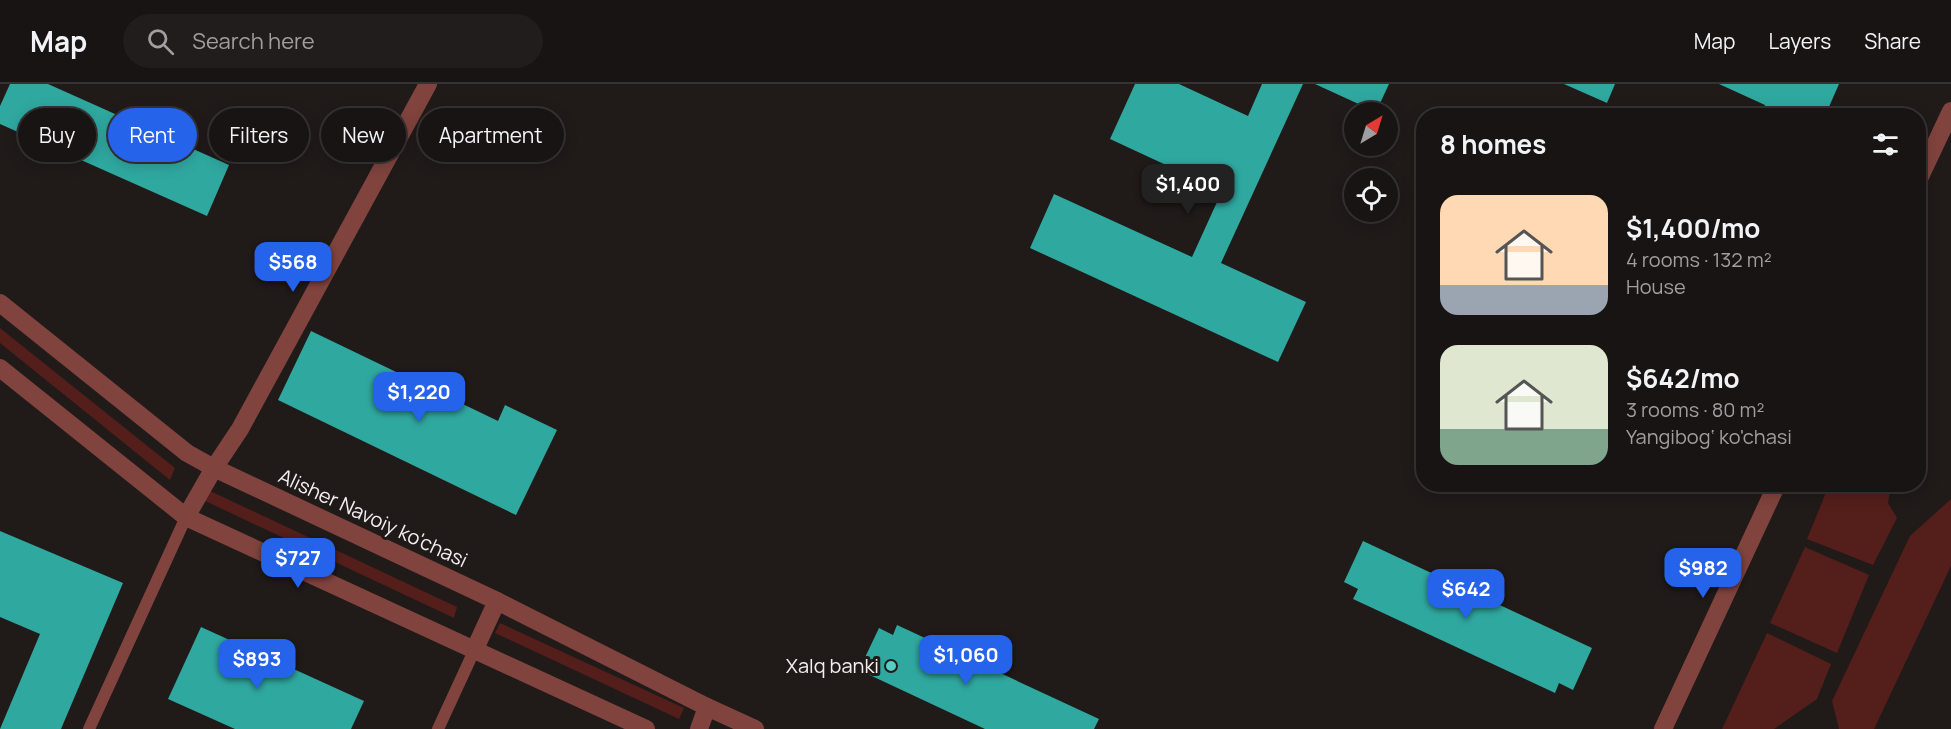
<!DOCTYPE html>
<html lang="en">
<head>
<meta charset="utf-8">
<style>
  :root { --surface:#181413; --page:#211d1c; --text:#f1f3f6; --muted:#9f9ea0; --line:#363333; --accent:#2563eb }
  body { margin:0; font-family:Manrope,sans-serif; background:var(--page); color:var(--text); height:100vh; display:flex; flex-direction:column; font-size:22px; white-space:nowrap }
  * { box-sizing:border-box; margin:0 }
  p { font-size:20px; color:var(--muted) }
  .icon { flex:none; width:33px; height:33px; fill:none; stroke:currentColor; stroke-width:2; stroke-linecap:round; stroke-linejoin:round }
  .map { position:relative; flex:1; overflow:hidden }
  .drawer { position:absolute; left:1416px; top:24px; width:510px; height:384px; display:flex; flex-direction:column; background:var(--surface); border-radius:24px; box-shadow:0 3px 15px #0003,0 0 0 2px var(--line) }
  .drawer>* { flex:none }
  .hud { position:absolute; left:18px; top:24px; width:570px; height:54px; display:flex; gap:12px }
  .needle { width:39px; rotate:38deg }
  .buttons { position:absolute; left:1344px; top:18px; display:grid; gap:12px }
  .buttons a { display:grid; place-items:center; width:54px; height:54px; border-radius:50%; background:var(--surface); box-shadow:0 3px 15px #0003,0 0 0 2px var(--line); font-size:30px }
  .price { position:absolute; translate:-50% -51px; padding:0 14px; border-radius:12px; background:var(--accent); color:#fff; font-size:20px; line-height:39px; filter:drop-shadow(0 2px 3px #0008) }
  .price::after { content:''; position:absolute; left:50%; top:36px; width:18px; height:14px; margin-left:-9px; background:inherit; clip-path:polygon(0 0,100% 0,50% 100%) }
  .price.current { background:#222; color:#fff }
  ul { padding:0; list-style:none }
  li { display:flex; align-items:center; gap:18px; height:150px; padding:0 24px }
  li span { display:grid; place-items:center; flex:none; width:168px; height:120px; border-radius:18px; color:#555 }
  li>.icon { margin-inline-start:auto }
  span .icon { width:72px; height:72px; fill:#fffc; stroke-width:1 }
  li b { font-size:26px }
  h2 { display:flex; justify-content:space-between; align-items:center; height:72px; padding:0 24px; font-size:26px }
  .pill { padding:0 21px; border-radius:27px; background:var(--surface); box-shadow:0 3px 15px #0003,0 0 0 2px var(--line); font-size:21px; line-height:54px }
  .pill.current { background:var(--accent); color:#fff }
  header { display:flex; align-items:center; gap:36px; box-sizing:border-box; height:84px; padding:0 30px; background:var(--surface); border-bottom:2px solid var(--line) }
  header strong { font-size:28px }
  nav { display:flex; gap:33px; margin-inline-start:auto; font-size:21px }
  .search { width:420px; height:54px; background:var(--page); display:flex; align-items:center; gap:15px; box-sizing:border-box; padding:0 21px; border-radius:33px; color:var(--muted); font-size:22px }
  .map>svg:first-child { display:block }
  .green { fill:#541e1a }
  .building { fill:#2fa8a0 }
  .lines { fill:none; stroke-linecap:round; stroke-linejoin:round }
  .service { stroke:#80433d; stroke-width:12 }
  .minor { stroke:#80433d; stroke-width:18 }
  .tertiary { stroke:#80433d; stroke-width:18 }
  .poi-dot { fill:#55cec5; stroke:#201a19; stroke-width:2 }
  .labels { text-anchor:middle; stroke-width:6; stroke-linejoin:round; paint-order:stroke }
  .street-label { font-size:20px; fill:#f4efef; stroke:#201a19 }
  .poi-label { font-size:20px; fill:#f4efef; stroke:#201a19; text-anchor:end }
</style>
</head>
<body>
<header>
<strong>Map</strong>
<div class="search"><svg class="icon" aria-label="search" viewBox="0 0 24 24"><circle cx="10" cy="10" r="6"/><path d="M15 15l6 6"/></svg>Search here</div>
<nav><a>Map</a><a>Layers</a><a>Share</a></nav>
</header>
<div class="map">
<svg width="1951" height="645" viewBox="0 0 1951 645">
  <rect width="100%" height="100%" fill="#201a19"/>
  <g class="green">
    <path d="M0,244L175,384L170,396L0,259Z"/>
    <path d="M1829,401H1891L1888,419L1897,434L1873,481L1807,455Z"/>
    <path d="M206,405L457,523L454,534L203,416Z"/>
    <path d="M1951,415V482L1874,645H1839L1832,617L1910,452Z"/>
    <path d="M1805,463L1869,491L1837,569L1770,539Z"/>
    <path d="M500,539L684,624L679,635L495,549Z"/>
    <path d="M1767,549L1831,580L1817,615L1774,645H1722Z"/>
  </g>
  <g class="building">
    <path d="M10,0H48L229,81L207,132L0,40V22Z"/>
    <path d="M1135,0H1179L1248,32L1262,0H1303L1221,179L1306,218L1278,278L1030,164L1054,110L1192,173L1222,107L1110,55Z"/>
    <path d="M1315,0H1389L1376,28Z"/>
    <path d="M1564,0H1615L1607,19Z"/>
    <path d="M1719,0H1839L1825,32H1760L1765,21Z"/>
    <path d="M311,247L498,337L505,321L557,346L516,431L278,316Z"/>
    <path d="M0,447L123,499L61,645H0L40,550L0,533Z"/>
    <path d="M1363,457L1592,564L1573,606L1559,599L1555,609L1353,515L1358,505L1344,498Z"/>
    <path d="M897,541L1099,635L1094,645H985L859,586L879,544L893,551Z"/>
    <path d="M201,543L364,617L351,645H235L168,615Z"/>
  </g>
  <g class="lines">
    <g class="service">
      <path d="M89,645L186,433"/>
      <path d="M438,645L474,567"/>
    </g>
    <g class="minor">
      <path d="M1918,97L1951,27"/>
      <path d="M186,433L214,384L240,345L428,0"/>
      <path d="M474,567L497,517"/>
      <path d="M699,645L707,623"/>
      <path d="M1663,645L1777,400"/>
    </g>
    <g class="tertiary">
      <path d="M0,219L187,369L214,384L497,517L707,623L755,645"/>
      <path d="M0,284L186,433L646,645"/>
    </g>
  </g>
  <circle class="poi-dot" cx="891" cy="582" r="6"/>
  <g class="labels">
    <g class="street-label">
      <text transform="translate(373 434) rotate(25)" y="7">Alisher Navoiy ko'chasi</text>
    </g>
    <g class="poi-label">
      <text x="879" y="589">Xalq banki</text>
    </g>
  </g>
</svg>
<div class="buttons">
<a><svg class="needle" viewBox="-14 -14 28 28"><path d="M0-13l5 13h-10z" fill="#e53935"/><path d="M0 13l5-13h-10z" fill="#9f9ea0"/></svg></a>
<a><svg class="icon" aria-label="locate" viewBox="0 0 24 24"><circle cx="12" cy="12" r="6"/><path d="M12 2v4M12 18v4M2 12h4M18 12h4"/></svg></a>
</div>
<b class="price current" style="left:1188px;top:131px">$1,400</b>
<b class="price" style="left:293px;top:209px">$568</b>
<b class="price" style="left:419px;top:339px">$1,220</b>
<b class="price" style="left:298px;top:505px">$727</b>
<b class="price" style="left:1703px;top:515px">$982</b>
<b class="price" style="left:1466px;top:536px">$642</b>
<b class="price" style="left:966px;top:602px">$1,060</b>
<b class="price" style="left:257px;top:606px">$893</b>
<div class="hud">
<a class="pill">Buy</a>
<a class="pill current">Rent</a>
<a class="pill">Filters</a>
<a class="pill">New</a>
<a class="pill">Apartment</a>
</div>
<section class="drawer">
<h2>8 homes<svg class="icon" aria-label="filters" viewBox="0 0 24 24"><path d="M4 7h16M4 17h16"/><circle cx="9" cy="7" r="2"/><circle cx="15" cy="17" r="2"/></svg></h2>
<ul>
<li><span style="background:linear-gradient(#ffd9b3 75%,#9aa5b1 0)"><svg class="icon" aria-label="home" viewBox="0 0 24 24"><path d="M3 11l9-7 9 7M6 9v11h12V9"/></svg></span><div><b>$1,400/mo</b><p>4 rooms · 132 m²</p><p>House</p></div></li>
<li><span style="background:linear-gradient(#dfe7d0 70%,#7fa58c 0)"><svg class="icon" aria-label="home" viewBox="0 0 24 24"><path d="M3 11l9-7 9 7M6 9v11h12V9"/></svg></span><div><b>$642/mo</b><p>3 rooms · 80 m²</p><p>Yangibog‘ ko'chasi</p></div></li>
</ul>
</section>
</div>
</body>
</html>
